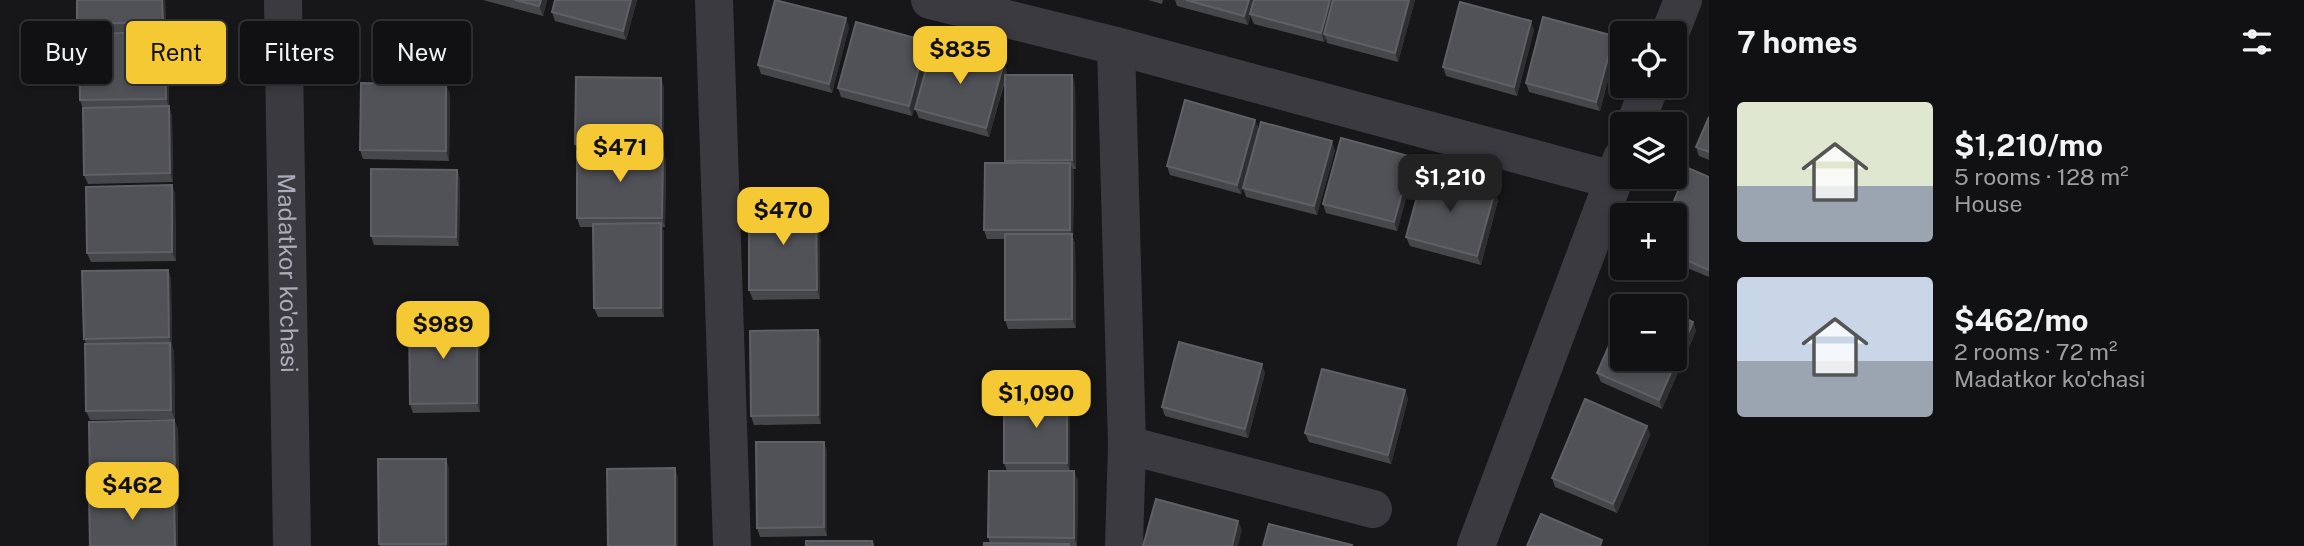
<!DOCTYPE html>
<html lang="en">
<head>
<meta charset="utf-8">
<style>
  :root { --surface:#111113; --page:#1a1a1c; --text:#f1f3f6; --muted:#9c9da0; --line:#303133; --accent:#f5c934 }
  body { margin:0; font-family:"Public Sans",sans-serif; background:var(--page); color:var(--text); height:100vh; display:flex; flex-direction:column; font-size:26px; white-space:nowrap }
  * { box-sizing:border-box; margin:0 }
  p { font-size:23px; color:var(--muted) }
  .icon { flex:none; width:38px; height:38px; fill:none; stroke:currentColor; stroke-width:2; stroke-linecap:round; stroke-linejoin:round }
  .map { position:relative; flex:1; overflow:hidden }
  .sheet { display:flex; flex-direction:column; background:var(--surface); width:595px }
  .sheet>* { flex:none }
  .guide { position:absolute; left:21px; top:21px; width:665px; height:63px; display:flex; gap:14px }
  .tools { position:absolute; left:1610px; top:21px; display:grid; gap:14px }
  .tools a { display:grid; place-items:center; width:77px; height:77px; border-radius:7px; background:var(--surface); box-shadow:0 4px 10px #0003,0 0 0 2px var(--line); font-size:35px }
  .price { position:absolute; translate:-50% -60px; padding:0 16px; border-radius:14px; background:var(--accent); color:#111; font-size:23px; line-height:46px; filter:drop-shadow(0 2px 4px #0008) }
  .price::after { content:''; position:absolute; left:50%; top:42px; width:21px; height:16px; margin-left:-10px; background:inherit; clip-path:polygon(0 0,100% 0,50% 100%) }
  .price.current { background:#222; color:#fff }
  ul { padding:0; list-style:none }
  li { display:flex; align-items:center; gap:21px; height:175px; padding:0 28px }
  li span { display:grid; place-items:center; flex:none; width:196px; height:140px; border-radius:7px; color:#555 }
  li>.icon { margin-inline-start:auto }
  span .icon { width:84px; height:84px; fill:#fffc; stroke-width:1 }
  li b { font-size:30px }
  h2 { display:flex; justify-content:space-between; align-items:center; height:84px; padding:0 28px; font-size:30px }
  .pill { padding:0 24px; border-radius:7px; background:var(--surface); box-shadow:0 4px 10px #0003,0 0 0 2px var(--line); font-size:24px; line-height:63px }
  .pill.current { background:var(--accent); color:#111 }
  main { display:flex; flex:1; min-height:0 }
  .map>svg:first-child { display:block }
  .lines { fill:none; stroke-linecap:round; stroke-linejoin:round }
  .minor { stroke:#3a3a40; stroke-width:38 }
  .tertiary { stroke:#3a3a40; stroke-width:38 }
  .wall { fill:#46474b }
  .shaded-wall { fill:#2f2f32 }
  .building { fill:#515257; stroke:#5f6066; stroke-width:2 }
  .labels { text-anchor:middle; stroke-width:5; stroke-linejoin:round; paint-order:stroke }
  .street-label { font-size:24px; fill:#a9acb9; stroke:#121214 }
</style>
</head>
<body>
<main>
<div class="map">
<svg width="1709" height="546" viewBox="0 0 1709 546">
  <rect width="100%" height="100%" fill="#171719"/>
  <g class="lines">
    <g class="minor">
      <path d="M714,0L732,546"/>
      <path d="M930,0L1116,46L1613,180"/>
      <path d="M1670,33L1683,0"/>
      <path d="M1116,46L1127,445L1124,546"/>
      <path d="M1635,124L1650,86"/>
      <path d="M1127,445L1373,509"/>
      <path d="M1476,546L1622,158"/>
    </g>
    <path class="tertiary" id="s1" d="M283,0L292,546"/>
  </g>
  <g class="wall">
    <path d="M77,0H165L166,31L81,33L77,24Z"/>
    <path d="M483,0H547L543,16Z"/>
    <path d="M637,0L626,40L555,21L552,12Z"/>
    <path d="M1148,0H1163L1162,4Z"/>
    <path d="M1175,0H1415L1398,62L1327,43L1326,38L1324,42L1254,24L1250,15L1248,25L1177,6Z"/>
    <path d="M849,27L832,93L761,74L758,65Z"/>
    <path d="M1534,30L1517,96L1446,76L1443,67Z"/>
    <path d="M165,32L168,41L169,107L172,116L173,182L88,184L84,175L83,109L80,100Z"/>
    <path d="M926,41L930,50L912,116L841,97L838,88Z"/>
    <path d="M1617,45L1600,111L1529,92L1526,83Z"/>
    <path d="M1007,71L1006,75H1072L1075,84L1076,169H1073L1074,172L1073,238L1075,243L1076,328L1008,329L1005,320V239H987L984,230L1006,163L1005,81L989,137L919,118L915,109Z"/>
    <path d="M446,85L450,94L449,161L363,159L360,150Z"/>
    <path d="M664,87V155L666,161L665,227H662L664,232V317H598L594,308L593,227H580L577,218L578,151L575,144Z"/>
    <path d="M1709,117V160L1699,156L1696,147Z"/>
    <path d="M1259,129L1241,194L1170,175L1167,166Z"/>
    <path d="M1335,150L1317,215L1246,197L1243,188Z"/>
    <path d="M1412,157L1415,166L1397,231L1326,213L1323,204Z"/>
    <path d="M457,170L460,179L459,246L374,245L371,236Z"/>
    <path d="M1709,177V277L1675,263V215Z"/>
    <path d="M172,185L175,194L176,261L91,262L87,253Z"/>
    <path d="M1498,200L1481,265L1410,246L1406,237Z"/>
    <path d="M819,214L820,299L753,300L749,290Z"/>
    <path d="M168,270L171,279L172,346L174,352L175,419L90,420L86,411V344L84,339Z"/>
    <path d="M477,318L480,327V412L413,413L410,404Z"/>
    <path d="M1693,322L1696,331L1662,409L1601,382L1597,373Z"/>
    <path d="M821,339V424L754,425L751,416Z"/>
    <path d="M1265,373L1248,438L1165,416L1162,407Z"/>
    <path d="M1405,390L1408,399L1391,464L1309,442L1305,433Z"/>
    <path d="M1067,398L1070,407V471L1078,480L1077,546H984L990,543L988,537L1007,471L1004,463Z"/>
    <path d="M174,420L178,429L179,496L94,498L90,488Z"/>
    <path d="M1647,426L1650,435L1617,513L1555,487L1552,478Z"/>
    <path d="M824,442L827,451V536L760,537L757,528Z"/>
    <path d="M449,468V546H380L379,544Z"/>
  </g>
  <g class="shaded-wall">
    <path d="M162,0H165L166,31L163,22Z"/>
    <path d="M541,0H547L543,16L539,6Z"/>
    <path d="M631,0H637L626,40L623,31Z"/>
    <path d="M1249,0H1255L1248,25L1244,16Z"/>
    <path d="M1330,0H1336L1324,34L1326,38L1324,42L1321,33Z"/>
    <path d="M1409,0H1415L1398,62L1395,53Z"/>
    <path d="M846,18L849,27L832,93L829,84Z"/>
    <path d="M1531,21L1534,30L1517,96L1514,87Z"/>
    <path d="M165,32L168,41L169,107L172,116L173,182L170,173L169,107L166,99Z"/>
    <path d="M1614,36L1617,45L1600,111L1596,102Z"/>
    <path d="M926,41L930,50L912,116L909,106Z"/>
    <path d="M1004,62L1007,71L989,137L986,128Z"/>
    <path d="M1072,75L1075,84L1076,169L1072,160Z"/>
    <path d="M661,78L664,87V155L661,145Z"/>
    <path d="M446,85L450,94L449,161L446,151Z"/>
    <path d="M1255,120L1259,129L1241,194L1237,185Z"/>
    <path d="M1332,141L1335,150L1317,215L1314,206Z"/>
    <path d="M663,151L666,161L665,227L662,218Z"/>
    <path d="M1412,157L1415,166L1397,231L1394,222Z"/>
    <path d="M1070,163L1074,172L1073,238L1075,243L1076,328L1072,319V236L1070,230Z"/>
    <path d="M457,170L460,179L459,246L456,237Z"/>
    <path d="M172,185L175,194L176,261L172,252Z"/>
    <path d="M1495,191L1498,200L1481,265L1477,256Z"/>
    <path d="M816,204L819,214L820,299L817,290Z"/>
    <path d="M661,223L664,232V317L661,308Z"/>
    <path d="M168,270L171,279L172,346L169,337Z"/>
    <path d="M477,318L480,327V412L477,403Z"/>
    <path d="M1693,322L1696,331L1662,409L1659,400Z"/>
    <path d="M818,330L821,339V424L818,415Z"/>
    <path d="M170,343L174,352L175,419L171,410Z"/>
    <path d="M1262,364L1265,373L1248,438L1245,429Z"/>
    <path d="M1405,390L1408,399L1391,464L1388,455Z"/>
    <path d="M1067,398L1070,407V472L1067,463Z"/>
    <path d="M174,420L178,429L179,496L175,487Z"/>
    <path d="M1647,426L1650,435L1617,513L1613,504Z"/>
    <path d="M824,442L827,451V536L824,527Z"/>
    <path d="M446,459L449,468V546H447L446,544Z"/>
    <path d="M675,468L678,477V546H675Z"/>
    <path d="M1074,471L1078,480L1077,546L1074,538Z"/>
    <path d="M174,497L178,506V546H175Z"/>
    <path d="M1238,521L1242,530L1238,546H1232Z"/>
  </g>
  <g class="building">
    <path d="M77,0H162L163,22L77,24Z"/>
    <path d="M515,0H541L539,6Z"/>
    <path d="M555,0H631L623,31L552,12Z"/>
    <path d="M775,0L846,18L829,84L758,65Z"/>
    <path d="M1186,0H1249L1244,16Z"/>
    <path d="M1254,0H1330L1321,33L1250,14Z"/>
    <path d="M1333,0H1409L1395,53L1324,34Z"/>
    <path d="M1460,2L1531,21L1514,87L1443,67Z"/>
    <path d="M1543,17L1614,36L1596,102L1526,83Z"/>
    <path d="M856,22L926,41L909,106L838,88Z"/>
    <path d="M165,32L166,99L80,100L79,34Z"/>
    <path d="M933,44L1004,62L986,128L915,109Z"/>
    <path d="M1005,75H1072V160L1005,161Z"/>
    <path d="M576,77L661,78V145L575,144Z"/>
    <path d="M361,83L446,85V151L360,150Z"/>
    <path d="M1185,100L1255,120L1237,185L1167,166Z"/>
    <path d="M169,106L170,173L84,175L83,108Z"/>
    <path d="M1709,117V152L1696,147Z"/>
    <path d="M1261,122L1332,141L1314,206L1243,188Z"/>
    <path d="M1341,138L1412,157L1394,222L1323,204Z"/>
    <path d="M577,151H663L662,218H577Z"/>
    <path d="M985,163H1070V230H984Z"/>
    <path d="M1688,168L1709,177V270L1675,255V215H1668Z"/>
    <path d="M371,169L457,170L456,237L371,236Z"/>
    <path d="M1424,171L1495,191L1477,256L1406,237Z"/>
    <path d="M172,185V252L87,253L86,187Z"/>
    <path d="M816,204L817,290H749V205Z"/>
    <path d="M661,223V308H594L593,224Z"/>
    <path d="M1005,234H1072V319L1005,320Z"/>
    <path d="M168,270L169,337L84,339L82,271Z"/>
    <path d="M1631,295L1657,306H1626Z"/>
    <path d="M1675,314L1693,322L1659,400L1597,373L1622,316V359H1675Z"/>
    <path d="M409,318H477V403L410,404Z"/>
    <path d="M818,330V415L751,416L750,331Z"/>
    <path d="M1179,342L1262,364L1245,429L1162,407Z"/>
    <path d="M170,343L171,410L86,411L85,344Z"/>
    <path d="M1322,369L1405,390L1388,455L1305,433Z"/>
    <rect x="1004" y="398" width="63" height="65"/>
    <path d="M1585,399L1647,426L1613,504L1552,478Z"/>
    <path d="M174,420L175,487L90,488L89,422Z"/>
    <path d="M756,442H824V527L757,528Z"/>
    <path d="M378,459H446V544H379Z"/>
    <path d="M675,468V546H608L607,469Z"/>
    <path d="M989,471H1074V538L988,537Z"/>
    <path d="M174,497L175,546H90L89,498Z"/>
    <path d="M1156,499L1238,521L1232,546H1143Z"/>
    <path d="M1541,514L1602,540L1600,546H1527Z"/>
    <path d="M1269,524L1352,545V546H1263Z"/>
    <path d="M806,541H872L873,546H806Z"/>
    <path d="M984,543L1069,544V546H984Z"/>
  </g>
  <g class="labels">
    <g class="street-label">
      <text dy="8" stroke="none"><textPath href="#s1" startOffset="273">Madatkor ko'chasi</textPath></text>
    </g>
  </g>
</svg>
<div class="tools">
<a><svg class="icon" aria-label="locate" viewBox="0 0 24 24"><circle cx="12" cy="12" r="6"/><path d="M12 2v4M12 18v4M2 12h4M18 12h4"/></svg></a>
<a><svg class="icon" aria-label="layers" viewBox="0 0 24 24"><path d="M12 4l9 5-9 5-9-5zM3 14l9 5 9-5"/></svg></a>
<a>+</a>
<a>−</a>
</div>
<b class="price" style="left:960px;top:86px">$835</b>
<b class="price" style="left:620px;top:184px">$471</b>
<b class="price current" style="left:1450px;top:214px">$1,210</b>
<b class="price" style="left:783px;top:247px">$470</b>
<b class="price" style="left:443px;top:361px">$989</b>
<b class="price" style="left:1036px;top:430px">$1,090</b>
<b class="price" style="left:132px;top:522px">$462</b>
<div class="guide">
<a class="pill">Buy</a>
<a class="pill current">Rent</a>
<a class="pill">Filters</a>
<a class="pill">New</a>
</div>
</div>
<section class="sheet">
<h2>7 homes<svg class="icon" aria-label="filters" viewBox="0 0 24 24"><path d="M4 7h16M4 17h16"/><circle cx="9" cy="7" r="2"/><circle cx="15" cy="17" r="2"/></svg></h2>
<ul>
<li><span style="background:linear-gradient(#dfe7d0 60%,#9aa5b1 0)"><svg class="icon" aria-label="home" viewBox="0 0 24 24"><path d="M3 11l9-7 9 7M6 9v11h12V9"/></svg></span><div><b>$1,210/mo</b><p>5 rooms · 128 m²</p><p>House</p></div></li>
<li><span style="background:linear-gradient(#c9d6e8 60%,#9aa5b1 0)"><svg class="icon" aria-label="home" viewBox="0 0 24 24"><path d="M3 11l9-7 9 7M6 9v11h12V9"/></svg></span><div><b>$462/mo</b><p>2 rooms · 72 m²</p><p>Madatkor ko'chasi</p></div></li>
</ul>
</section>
</main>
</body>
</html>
